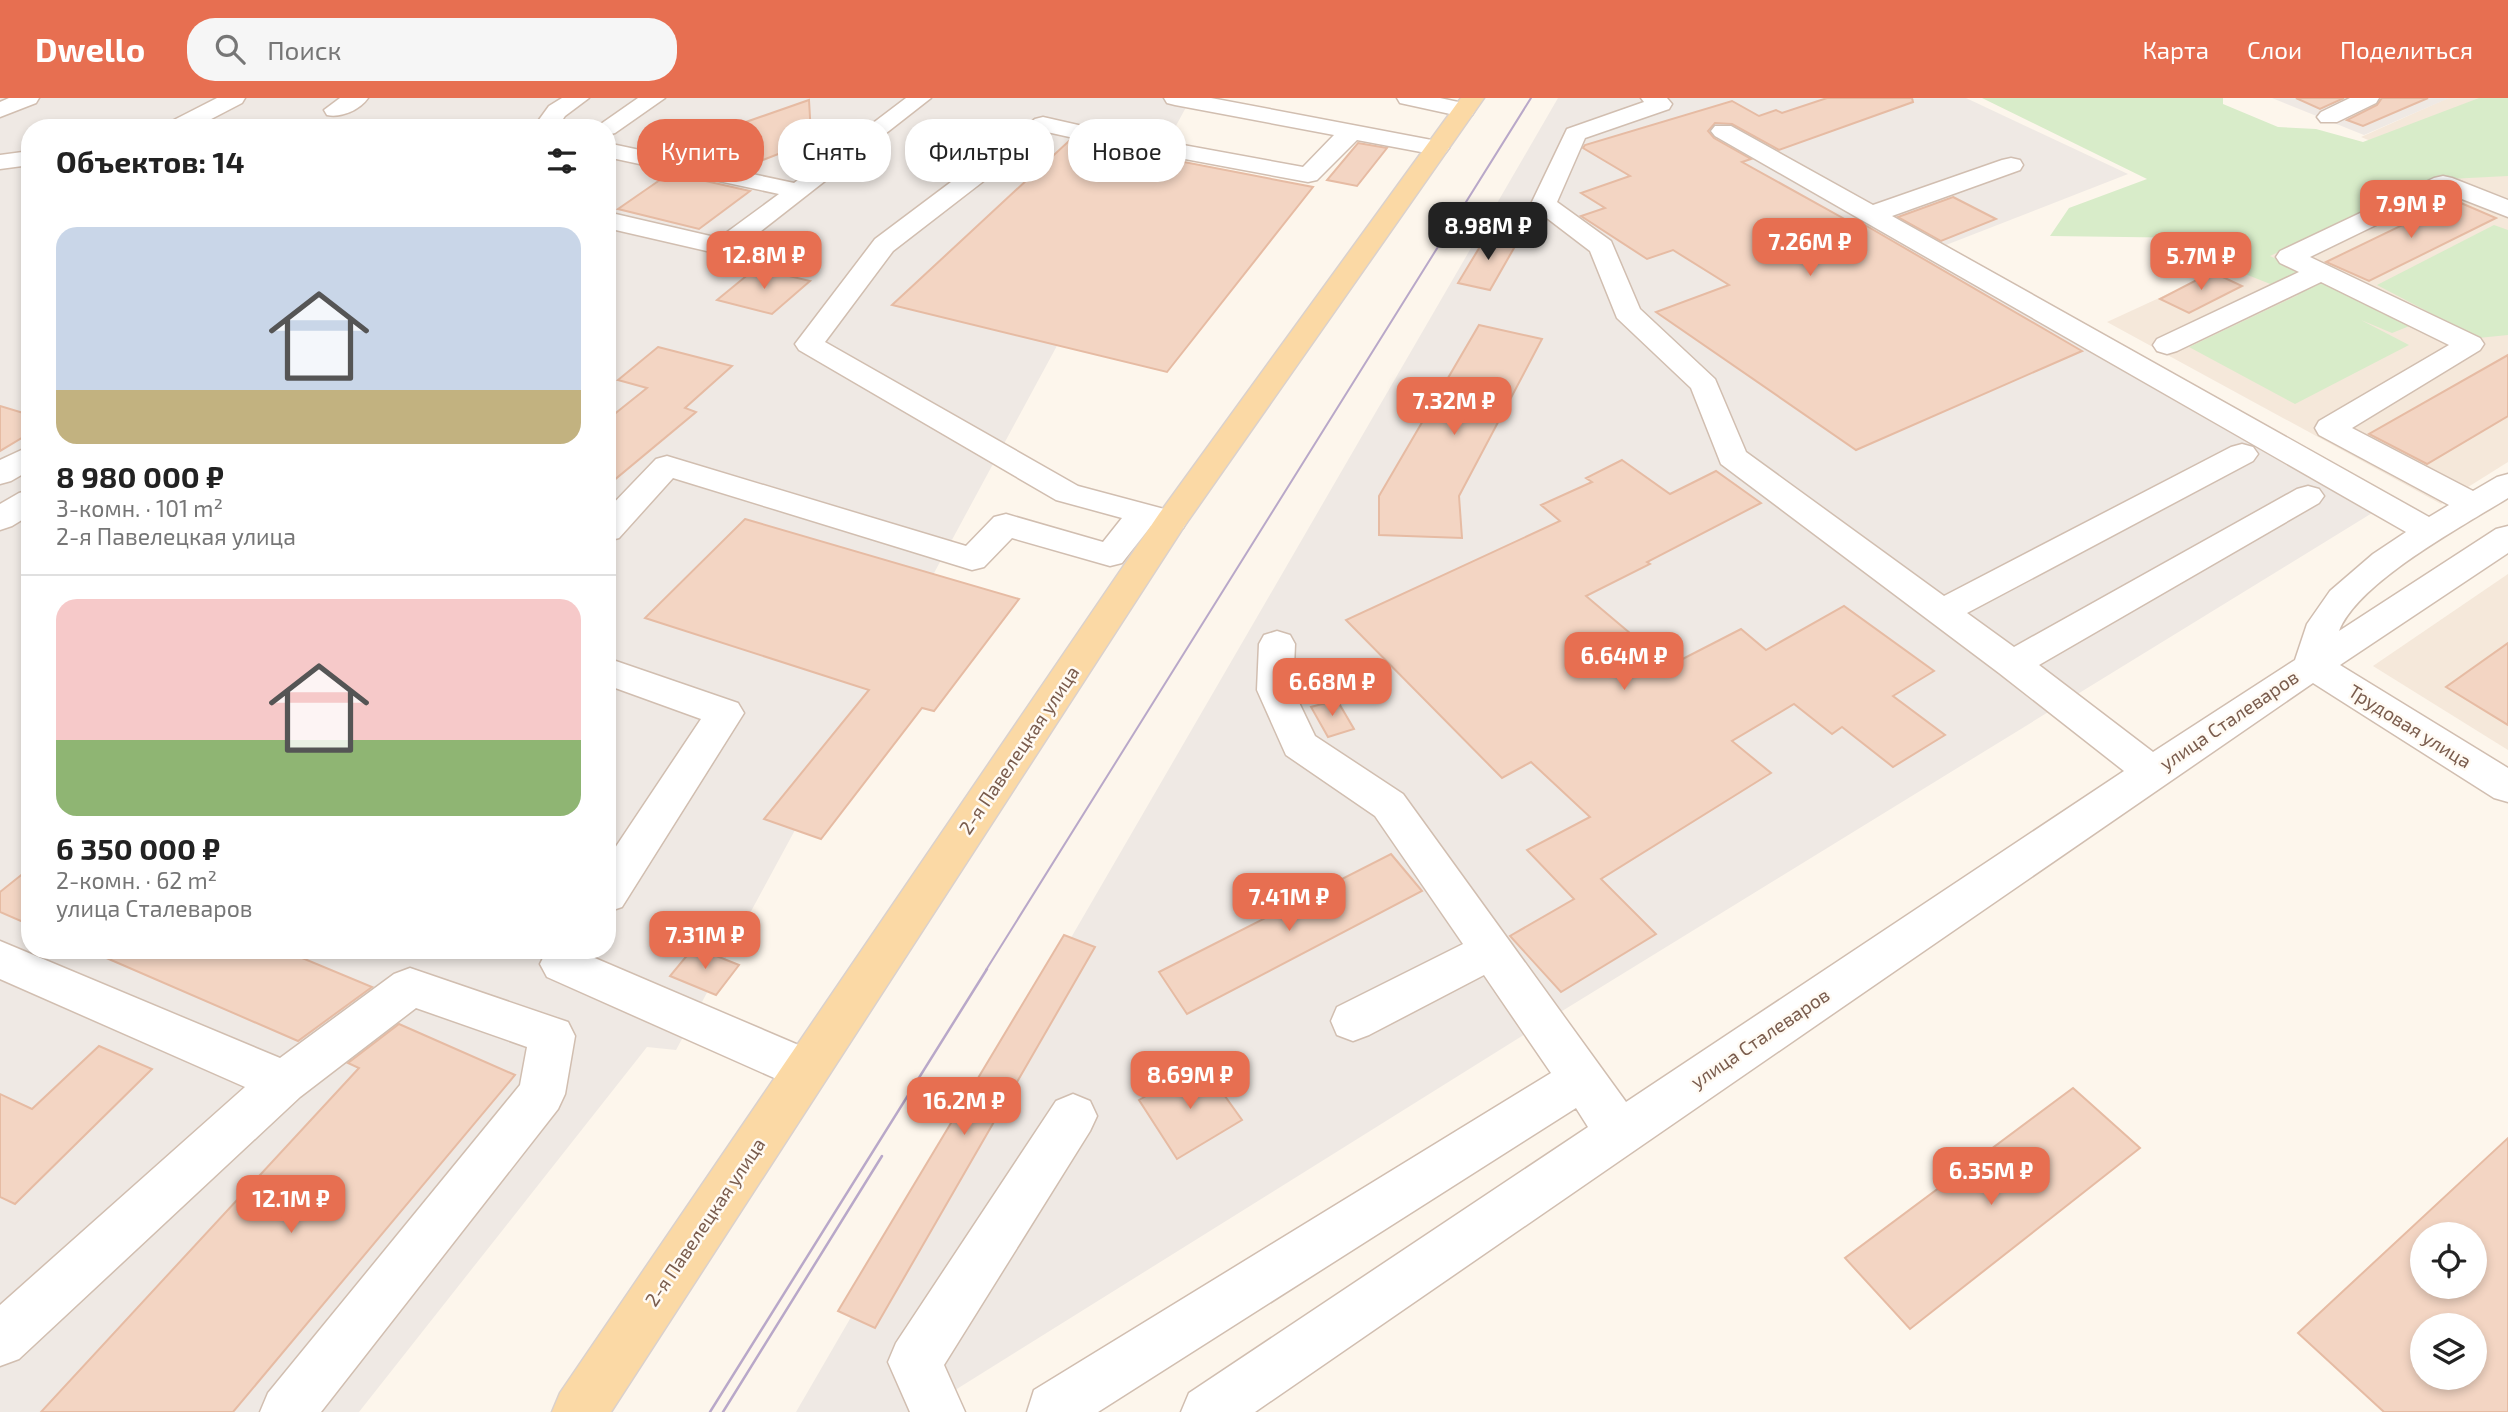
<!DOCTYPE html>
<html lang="ru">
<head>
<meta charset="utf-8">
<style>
  :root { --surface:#fff; --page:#f6f6f6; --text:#222; --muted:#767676; --line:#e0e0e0; --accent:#e76f51 }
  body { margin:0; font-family:"Exo 2",sans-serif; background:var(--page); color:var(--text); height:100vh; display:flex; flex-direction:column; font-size:26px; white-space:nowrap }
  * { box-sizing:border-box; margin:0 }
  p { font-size:23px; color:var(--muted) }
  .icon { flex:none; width:38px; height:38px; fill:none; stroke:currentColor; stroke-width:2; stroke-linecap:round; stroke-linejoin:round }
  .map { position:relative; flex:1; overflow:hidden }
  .side { position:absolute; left:21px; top:21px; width:595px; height:840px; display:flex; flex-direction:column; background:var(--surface); border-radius:28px; box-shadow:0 4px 10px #0003 }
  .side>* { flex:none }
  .top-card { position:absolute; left:637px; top:21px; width:665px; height:63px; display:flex; gap:14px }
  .tools { position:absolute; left:2410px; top:1124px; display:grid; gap:14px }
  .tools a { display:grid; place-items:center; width:77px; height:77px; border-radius:50%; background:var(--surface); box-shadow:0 4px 10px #0003; font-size:35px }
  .price { position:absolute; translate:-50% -60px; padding:0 16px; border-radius:14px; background:var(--accent); color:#fff; font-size:23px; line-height:46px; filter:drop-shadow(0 2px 4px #0008) }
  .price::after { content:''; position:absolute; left:50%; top:42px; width:21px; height:16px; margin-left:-10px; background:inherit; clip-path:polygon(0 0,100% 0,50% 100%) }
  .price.selected { background:#222; color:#fff }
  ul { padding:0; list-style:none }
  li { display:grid; align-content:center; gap:14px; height:371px; padding:0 35px }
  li+li { border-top:2px solid var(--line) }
  li span { display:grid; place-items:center; height:217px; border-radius:21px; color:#555 }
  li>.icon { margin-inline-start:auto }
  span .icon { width:126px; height:126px; fill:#fffc; stroke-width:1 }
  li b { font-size:30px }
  h2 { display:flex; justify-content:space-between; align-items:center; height:84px; padding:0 35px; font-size:30px }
  .pill { padding:0 24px; border-radius:28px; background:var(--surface); box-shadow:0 4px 10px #0003; font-size:24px; line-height:63px }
  .pill.selected { background:var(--accent); color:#fff }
  header { display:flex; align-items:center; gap:42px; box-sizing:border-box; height:98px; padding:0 35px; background:var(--accent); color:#fff }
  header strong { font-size:33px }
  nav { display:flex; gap:38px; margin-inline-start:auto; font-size:24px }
  .search { width:490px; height:63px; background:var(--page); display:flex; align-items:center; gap:18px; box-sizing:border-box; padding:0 24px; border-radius:28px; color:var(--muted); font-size:26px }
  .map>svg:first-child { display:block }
  .residential { fill:#f5e8da }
  .industrial { fill:#efe9e4; fill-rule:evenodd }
  .green { fill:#d8ecc9 }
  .building { fill:#f3d5c3; stroke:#e6bba3; stroke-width:2; fill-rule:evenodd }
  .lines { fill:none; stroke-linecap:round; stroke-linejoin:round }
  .minor-casing { stroke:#d1beb0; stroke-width:3 }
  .major-casing { stroke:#dad1cd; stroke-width:3 }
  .minor { fill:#fff; fill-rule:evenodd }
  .major { fill:#fbd9a5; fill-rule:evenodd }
  .tram-far1 { stroke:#b9a8c9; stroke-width:2 }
  .tram { stroke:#b9a8c9; stroke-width:2.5 }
  .labels { text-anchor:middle; stroke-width:5; stroke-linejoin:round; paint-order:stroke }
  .street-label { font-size:19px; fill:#7a5c4d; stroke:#fffaf3 }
</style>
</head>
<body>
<header>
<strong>Dwello</strong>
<div class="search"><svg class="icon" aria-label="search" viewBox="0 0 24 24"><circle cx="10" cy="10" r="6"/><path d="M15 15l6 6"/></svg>Поиск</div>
<nav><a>Карта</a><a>Слои</a><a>Поделиться</a></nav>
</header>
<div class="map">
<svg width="2508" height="1314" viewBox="0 0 2508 1314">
  <rect width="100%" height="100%" fill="#fdf6ec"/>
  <g class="residential">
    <path d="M2448,0H2508V364L2441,406L2107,224L2439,71L2361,39Z"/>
    <path d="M2508,476V652L2373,568Z"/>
  </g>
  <g class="industrial">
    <path d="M0,0H1191L676,952L647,949L359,1314H0ZM30,30H607V852H30Z"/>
    <path d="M1558,0H1966L2128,76L1946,147L1855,97L2377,412L1567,910L920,1314H796Z"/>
    <path d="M2272,0H2449L2364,37Z"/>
  </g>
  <g class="green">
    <path d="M1982,0H2223V6L2278,29L2316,31L2363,44L2479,0H2508V78L2430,82L2270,158L2412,227L2392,235L2361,222L2409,247L2295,306L2189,249L2298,197L2245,176L2199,140L2050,138L2069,110L2147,81Z"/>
    <path d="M2494,127L2508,132V237L2478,240L2377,187Z"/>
  </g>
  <g class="building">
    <path d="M1827,0H1912L1913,4L1779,52L1732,26L1715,25L1708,33L1714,40L1751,61L1742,64L1859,129L1865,127L2082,253L1856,352L1656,214L1729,187L1673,152L1647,161L1581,118L1605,110L1581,95L1630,78L1583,50L1585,47L1732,3L1759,18L1776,12L1782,15Z"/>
    <path d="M2296,0H2344L2320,11Z"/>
    <path d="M2382,0H2428L2363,28L2347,22L2377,7Z"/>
    <path d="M809,2L811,37L804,46L740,71L733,69L722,41L727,34L743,25Z"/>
    <path d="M1070,42L1313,89L1167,274L892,207Z"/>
    <path d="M1358,45L1387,50L1357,88L1327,82Z"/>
    <path d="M670,75L750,93L699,131L618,111Z"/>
    <path d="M1953,99L1996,121L1941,143L1898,119Z"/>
    <path d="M2454,102L2496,120L2369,183L2326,164Z"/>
    <path d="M1487,137L1518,143L1490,192L1458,185Z"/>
    <path d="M756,170L810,183L772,216L717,202Z"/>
    <path d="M2212,174L2242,188L2189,215L2160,201Z"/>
    <path d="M1479,227L1542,241L1459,398L1462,440L1379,437V398Z"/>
    <path d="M658,249L732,268L685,310L696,314L607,388V322L647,290L618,282Z"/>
    <path d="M2508,257V318L2427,366L2369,336Z"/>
    <path d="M0,308L30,317V335L0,353Z"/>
    <path d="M1622,362L1670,396L1716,373L1761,405L1647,464L1650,466L1586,498L1669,568L1741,531L1766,552L1844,508L1934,573L1893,598L1945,637L1893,669L1842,629L1832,636L1794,606L1732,643L1771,675L1601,781L1656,836L1561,894L1510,838L1574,801L1527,752L1590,719L1531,664L1502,680L1346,522L1560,423L1541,407L1592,384L1586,380Z"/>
    <path d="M745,421L1019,501L934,613L922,610L821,741L764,721L869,592L645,520Z"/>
    <path d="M2508,545V627L2446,589Z"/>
    <path d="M1337,602L1354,631L1328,639L1311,609Z"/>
    <path d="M1391,756L1422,793L1187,916L1159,874Z"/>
    <path d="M30,770V827L0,814V794Z"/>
    <path d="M1064,837L1095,849L875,1230L838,1213Z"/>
    <path d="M694,849L739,867L716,897L670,878Z"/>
    <path d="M88,852H283L372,889L298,943Z"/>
    <path d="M399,926L515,977L233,1314H41L359,970L348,965Z"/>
    <path d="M99,948L152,971L15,1106L0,1099V996L32,1011Z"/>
    <path d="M1202,966L1242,1022L1177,1061L1139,1002Z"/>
    <path d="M2073,990L2140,1050L1910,1231L1845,1160Z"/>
    <path d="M2508,1040V1314H2384L2298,1235ZM2422,1136H2474V1188H2422ZM2422,1227H2474V1279H2422Z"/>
  </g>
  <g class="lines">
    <g class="minor-casing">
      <g id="minor">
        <path d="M9,0H39L36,5L0,19V4Z"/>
        <path d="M217,0H245L242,5L194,30H164L168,25Z"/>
        <path d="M340,0H368C360,12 341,20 327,17L324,12Z"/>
        <path d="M562,0H589L565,18L557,30H533L549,8Z"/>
        <path d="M638,0H665L615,35L607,37V30H595Z"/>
        <path d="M906,0H931L733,155L724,157L607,130V114L719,140L779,96L607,59V45L794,85Z"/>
        <path d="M1164,0H1211L1437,43L1445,45L1449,50L1445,55L1437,57L1357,42L1317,82L1308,84L1126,50L1122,45L1126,40L1134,38L1303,69L1334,37L1175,7L1167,5Z"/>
        <path d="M1397,0H1440L1472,7L1475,12L1472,17L1464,19L1400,5Z"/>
        <path d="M1641,0H1667L1672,6L1669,11L1585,40L1557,104L1611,143L1640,211L1715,281L1746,354L1944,498L2231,349L2242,346L2253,349L2258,356L2253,363L1967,515L2014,549L2297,391L2308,388L2319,391L2324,398L2319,405L2039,567L2153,654L2295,562L2307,526L2330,493L2373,456L2406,434L1715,38L1711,33L1715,28H1731L1873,107L2002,62L2011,60L2020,62L2023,67L2020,72L1892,118L2429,419L2449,407L2319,337L2315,330L2319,323L2449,247L2321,184L2177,253L2167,256L2157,253L2153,247L2157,241L2299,174L2280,165L2276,159L2280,153L2434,80L2443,78L2452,80L2508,102V119L2444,94L2310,159L2480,240L2484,246L2480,252L2352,330L2473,393L2497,379L2508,376V400C2463,428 2358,484 2339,533L2496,431L2508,428V455L2340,567L2508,670V704L2494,700L2313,585L1255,1314H1181L1189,1295L1588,1029L1576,1010L1098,1314H1027L1034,1292L1551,975L1484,877L1369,937L1353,943L1337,937L1331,923L1337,909L1463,846L1375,718L1286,657L1257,592L1259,546L1264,537L1277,533L1290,537L1295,546L1293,592L1315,638L1403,696L1626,1004L2124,673L1999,575L1721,366L1691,290L1617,220L1590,153L1535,111L1531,106L1567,31L1644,4Z"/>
        <path d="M2350,0H2379L2376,5L2337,24H2321L2317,19L2321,14Z"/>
        <path d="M1043,19L1109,34L1113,39L1109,44L1101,46L1047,34L893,153L825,244L1078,388L1183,416L1187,423L1183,430L1171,434L1151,428L1122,465L1110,468L1012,440L984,469L972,472L673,380L619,440L607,443V412L656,361L667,358L966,448L994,419L1006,416L1103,444L1122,420L1056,402L799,252L795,246L875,141L1035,21Z"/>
        <path d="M30,53V67L0,71V57Z"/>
        <path d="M30,348V372L11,383L0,386V362Z"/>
        <path d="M30,392V417L12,428L0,432V406L19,395Z"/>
        <path d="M607,560L738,605L744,615L622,809L607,814V762L701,621L607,587Z"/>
        <path d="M0,843L280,960L394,876L410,870L568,924L575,938L565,996L558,1011L321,1314H260L268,1295L520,987L527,949L416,910L300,999L19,1261L0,1268V1207L245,989L0,881Z"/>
        <path d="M547,852H592L590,858L822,957L829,972L822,987L806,993L790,987L547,879L540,866Z"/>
        <path d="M1073,996L1090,1003L1097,1018L1090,1033L944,1267L965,1314H910L888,1264L896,1245L1056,1003Z"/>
      </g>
    </g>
    <g class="major-casing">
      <path id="major" d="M1461,0H1484L1183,430L611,1314H552L560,1295L1159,416Z"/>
    </g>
    <use href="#minor" class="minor"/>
    <use href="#major" class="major"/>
    <path class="tram-far1" d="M986,872L1531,0"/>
    <g class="tram">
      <path d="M710,1314L987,871"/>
      <path d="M723,1314L882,1058"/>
    </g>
  </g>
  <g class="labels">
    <g class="street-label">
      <text transform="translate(2229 622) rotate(-34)" y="7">улица Сталеваров</text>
      <text transform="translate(2410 628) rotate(32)" y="7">Трудовая улица</text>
      <text transform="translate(1019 652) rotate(-56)" y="7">2-я Павелецкая улица</text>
      <text transform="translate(1760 940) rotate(-34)" y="7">улица Сталеваров</text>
      <text transform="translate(705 1124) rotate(-56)" y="7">2-я Павелецкая улица</text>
    </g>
  </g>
</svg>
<div class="tools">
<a><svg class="icon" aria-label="locate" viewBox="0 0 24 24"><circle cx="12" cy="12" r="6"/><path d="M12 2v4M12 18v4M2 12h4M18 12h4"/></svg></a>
<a><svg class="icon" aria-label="layers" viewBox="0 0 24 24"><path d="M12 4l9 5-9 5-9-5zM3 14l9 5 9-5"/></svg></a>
</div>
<b class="price" style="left:2411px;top:142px">7.9M ₽</b>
<b class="price selected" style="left:1488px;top:164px">8.98M ₽</b>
<b class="price" style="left:1810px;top:180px">7.26M ₽</b>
<b class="price" style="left:764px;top:193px">12.8M ₽</b>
<b class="price" style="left:2201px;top:194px">5.7M ₽</b>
<b class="price" style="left:1454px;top:339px">7.32M ₽</b>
<b class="price" style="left:1624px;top:594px">6.64M ₽</b>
<b class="price" style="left:1332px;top:620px">6.68M ₽</b>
<b class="price" style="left:1289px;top:835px">7.41M ₽</b>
<b class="price" style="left:705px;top:873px">7.31M ₽</b>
<b class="price" style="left:1190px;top:1013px">8.69M ₽</b>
<b class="price" style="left:964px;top:1039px">16.2M ₽</b>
<b class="price" style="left:1991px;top:1109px">6.35M ₽</b>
<b class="price" style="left:291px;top:1137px">12.1M ₽</b>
<div class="top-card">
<a class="pill selected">Купить</a>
<a class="pill">Снять</a>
<a class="pill">Фильтры</a>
<a class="pill">Новое</a>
</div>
<section class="side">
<h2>Объектов: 14<svg class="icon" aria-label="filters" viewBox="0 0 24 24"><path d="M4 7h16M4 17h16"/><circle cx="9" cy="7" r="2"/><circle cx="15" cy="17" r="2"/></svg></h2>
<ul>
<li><span style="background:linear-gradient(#c9d6e8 75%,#c2b280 0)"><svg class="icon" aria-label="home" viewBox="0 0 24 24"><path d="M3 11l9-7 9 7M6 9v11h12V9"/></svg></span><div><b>8 980 000 ₽</b><p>3-комн. · 101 m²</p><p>2-я Павелецкая улица</p></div></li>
<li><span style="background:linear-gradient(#f6c9c9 65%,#8fb573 0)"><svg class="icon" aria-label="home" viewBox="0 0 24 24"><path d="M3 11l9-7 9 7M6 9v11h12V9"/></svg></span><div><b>6 350 000 ₽</b><p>2-комн. · 62 m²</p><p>улица Сталеваров</p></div></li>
</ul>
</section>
</div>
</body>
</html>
